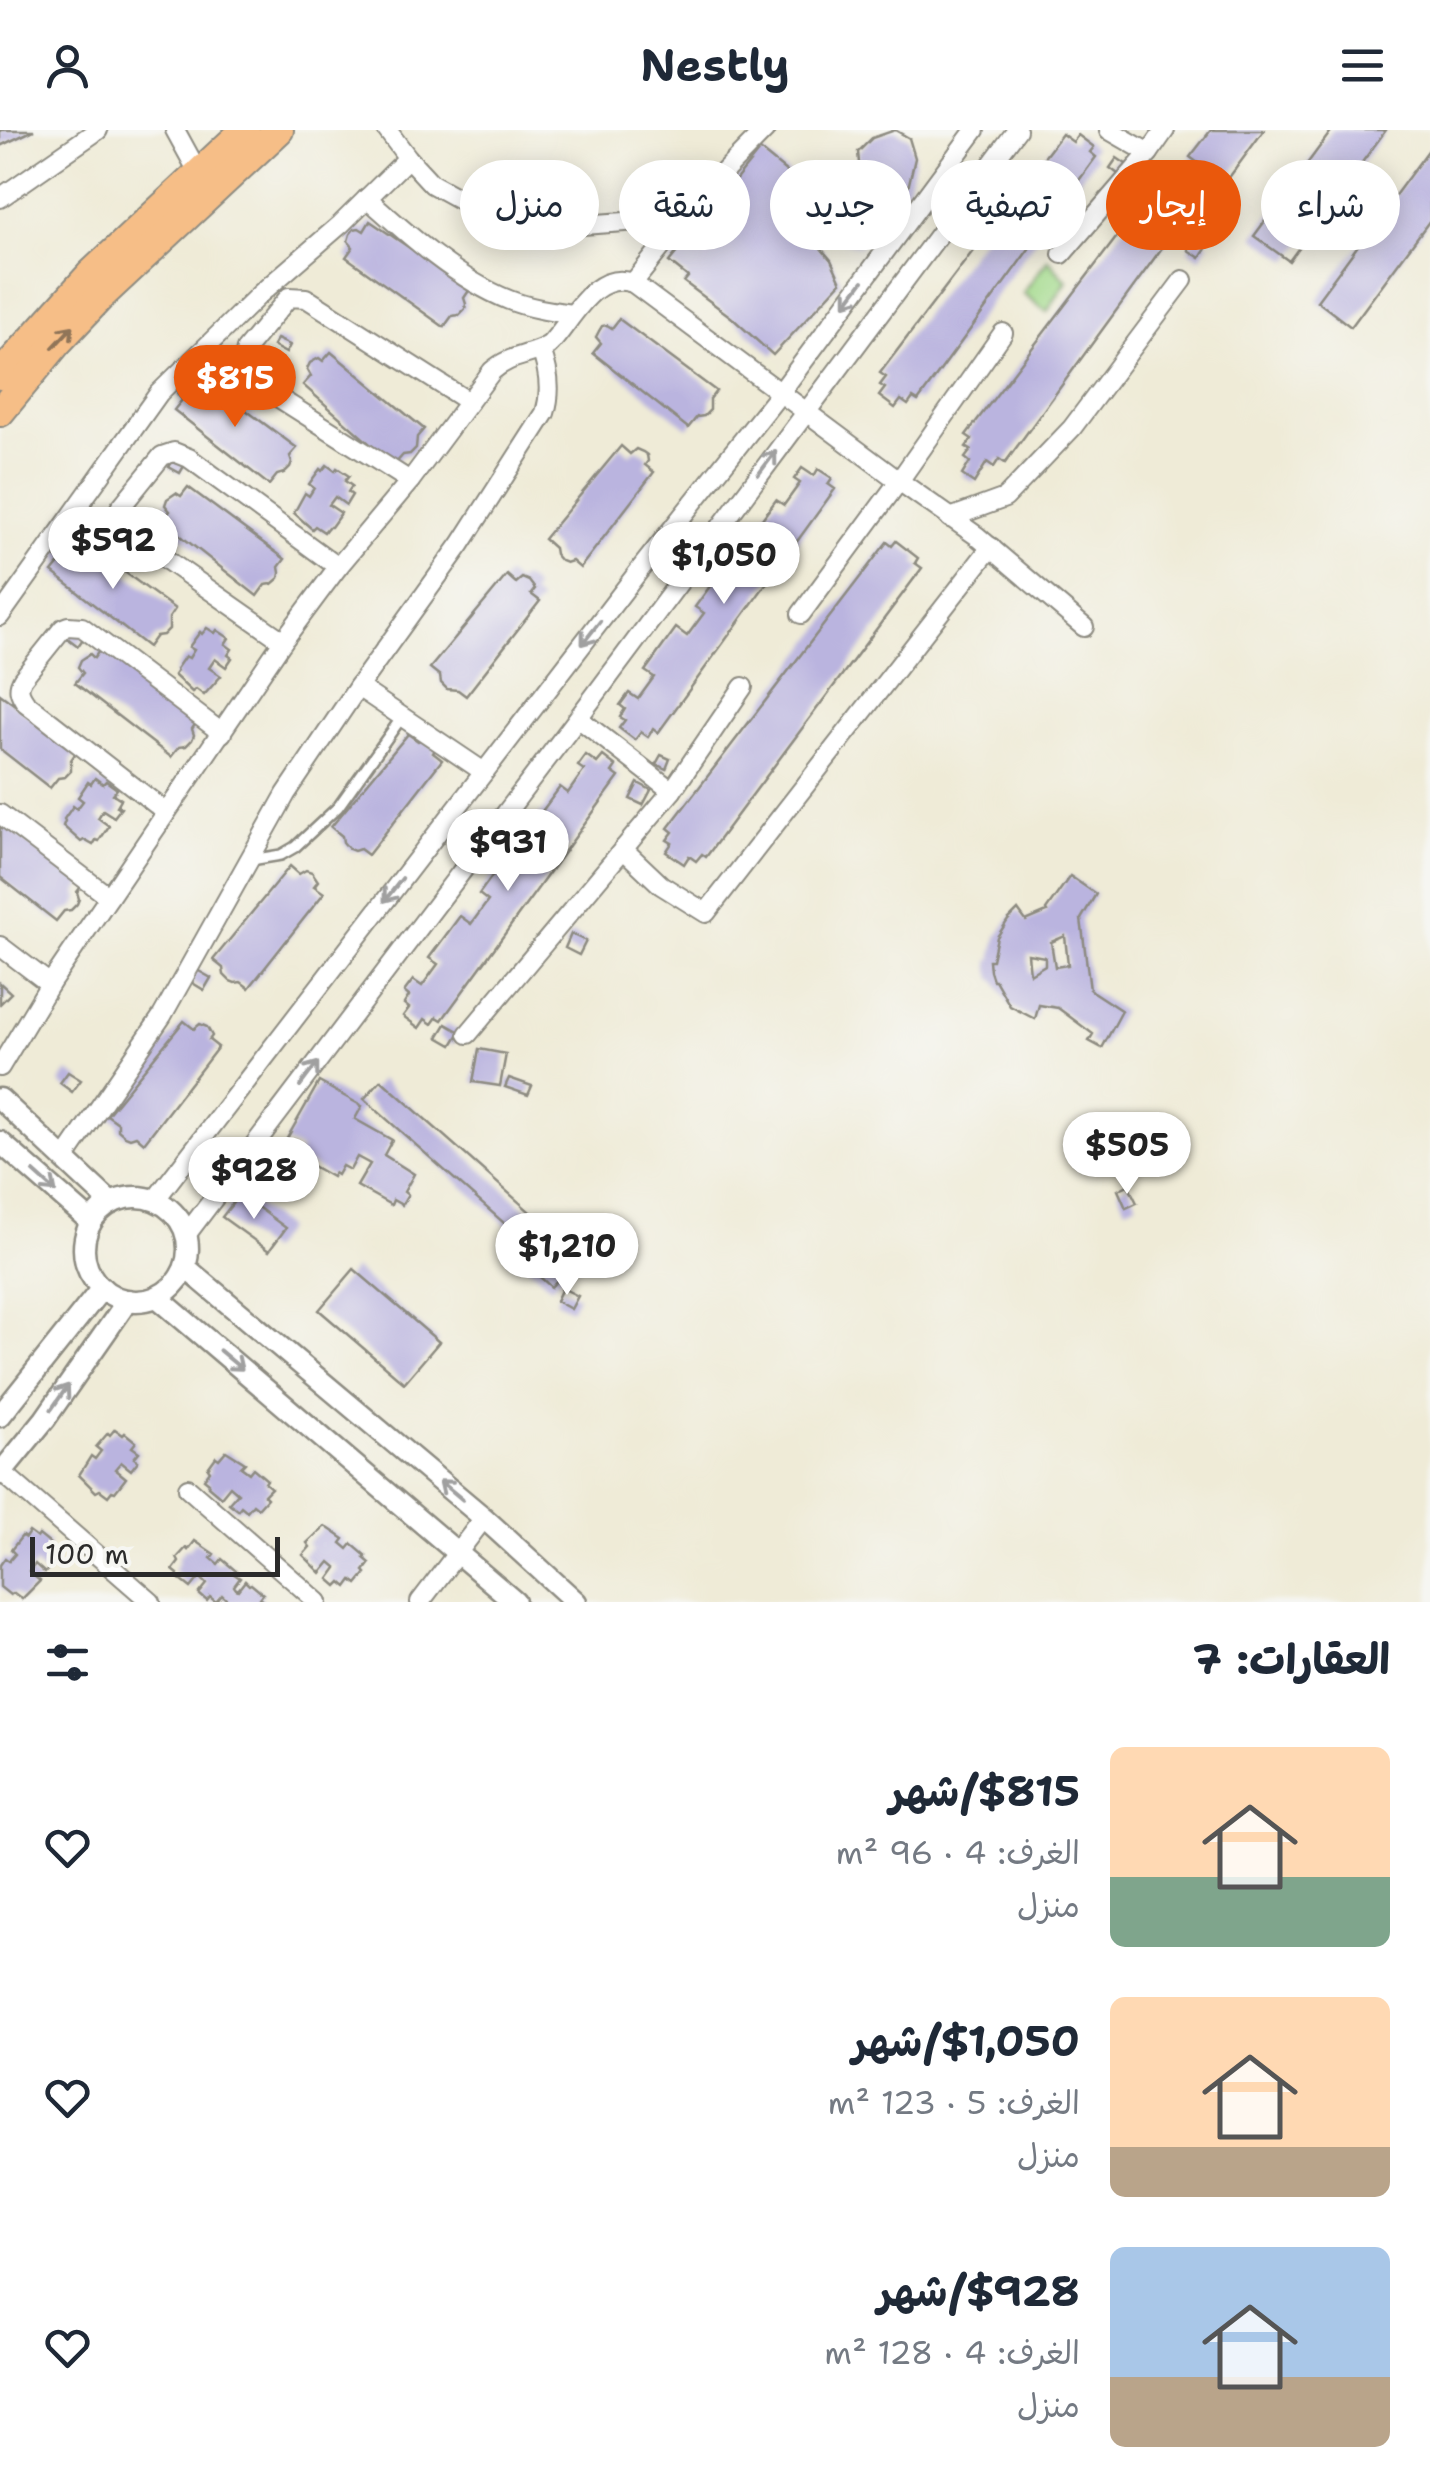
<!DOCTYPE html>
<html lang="ar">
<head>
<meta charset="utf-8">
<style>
  :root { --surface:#fff; --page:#f2f2f3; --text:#1f2937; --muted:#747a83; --accent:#ea580c }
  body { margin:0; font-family:"Shantell Sans","Playpen Sans Arabic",sans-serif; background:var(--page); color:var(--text); direction:rtl; height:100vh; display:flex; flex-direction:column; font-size:38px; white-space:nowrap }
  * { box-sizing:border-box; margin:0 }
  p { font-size:32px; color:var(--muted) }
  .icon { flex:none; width:55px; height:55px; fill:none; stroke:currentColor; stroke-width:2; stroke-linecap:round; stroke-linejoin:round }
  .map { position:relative; height:1472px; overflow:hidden; direction:ltr }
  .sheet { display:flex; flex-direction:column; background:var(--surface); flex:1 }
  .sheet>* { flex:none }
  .top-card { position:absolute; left:30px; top:30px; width:1370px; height:90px; direction:rtl; display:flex; gap:20px }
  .scale { position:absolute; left:30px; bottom:25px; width:250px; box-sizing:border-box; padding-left:10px; border:5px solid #2b2b2b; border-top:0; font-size:28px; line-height:35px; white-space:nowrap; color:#2b2b2b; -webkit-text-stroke:8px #f6f6f2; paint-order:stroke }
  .price { position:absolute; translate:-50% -85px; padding:0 22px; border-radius:35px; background:#fff; color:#222; font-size:32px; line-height:65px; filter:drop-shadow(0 2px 5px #0008) }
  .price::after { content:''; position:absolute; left:50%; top:60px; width:30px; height:22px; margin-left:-15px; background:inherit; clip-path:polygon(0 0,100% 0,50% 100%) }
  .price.current { background:var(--accent); color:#fff }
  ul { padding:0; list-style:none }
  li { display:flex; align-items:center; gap:30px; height:250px; padding:0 40px }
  li span { display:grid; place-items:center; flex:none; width:280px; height:200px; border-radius:15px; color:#555 }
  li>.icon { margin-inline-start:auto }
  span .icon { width:120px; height:120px; fill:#fffc; stroke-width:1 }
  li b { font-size:42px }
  h2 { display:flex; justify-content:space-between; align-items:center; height:120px; padding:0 40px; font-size:42px }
  .tag { padding:0 35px; border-radius:45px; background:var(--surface); box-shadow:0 5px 25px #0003; font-size:35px; line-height:90px }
  .tag.current { background:var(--accent); color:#fff }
  header { display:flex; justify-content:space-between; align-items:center; height:130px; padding:0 40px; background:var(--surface); font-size:45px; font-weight:700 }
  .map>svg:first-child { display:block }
  .green { fill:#a3da8b; stroke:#67825b; stroke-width:2.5 }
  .building { fill:#bab4df; fill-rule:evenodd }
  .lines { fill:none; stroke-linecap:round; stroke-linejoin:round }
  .service-casing { stroke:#8d8b81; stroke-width:14 }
  .minor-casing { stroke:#8d8b81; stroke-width:22 }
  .tertiary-casing { stroke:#8d8b81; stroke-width:25 }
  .trunk-casing { stroke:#8d8b81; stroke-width:32 }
  .service { stroke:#fff; stroke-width:9 }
  .minor { stroke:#fff; stroke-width:18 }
  .tertiary { stroke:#fff; stroke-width:20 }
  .trunk { stroke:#f6be87; stroke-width:28 }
  .oneway { stroke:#a0a0a0 }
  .oneway2 { stroke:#907459 }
</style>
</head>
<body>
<header><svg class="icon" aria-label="menu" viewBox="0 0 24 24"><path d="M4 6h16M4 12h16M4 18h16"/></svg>Nestly<svg class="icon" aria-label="person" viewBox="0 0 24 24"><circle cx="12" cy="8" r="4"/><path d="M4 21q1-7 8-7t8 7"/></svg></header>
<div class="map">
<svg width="1430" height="1472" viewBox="0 0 1430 1472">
  <rect width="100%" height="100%" fill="#f6f6f2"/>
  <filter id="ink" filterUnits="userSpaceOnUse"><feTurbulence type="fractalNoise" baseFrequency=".01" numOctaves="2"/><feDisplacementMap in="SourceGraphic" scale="20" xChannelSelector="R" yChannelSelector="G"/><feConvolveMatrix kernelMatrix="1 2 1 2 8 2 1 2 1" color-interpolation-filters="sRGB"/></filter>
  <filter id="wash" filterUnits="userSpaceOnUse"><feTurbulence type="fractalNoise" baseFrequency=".0048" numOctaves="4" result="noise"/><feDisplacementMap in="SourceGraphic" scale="40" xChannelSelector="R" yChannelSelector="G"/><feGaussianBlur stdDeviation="2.25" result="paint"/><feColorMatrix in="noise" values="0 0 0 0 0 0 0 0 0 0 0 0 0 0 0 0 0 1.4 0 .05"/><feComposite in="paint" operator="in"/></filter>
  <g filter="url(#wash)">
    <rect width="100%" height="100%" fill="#efebd7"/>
    <path class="green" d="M1048,129L1067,151L1047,182L1023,163Z"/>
    <g id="blocks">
      <g class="building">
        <path d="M0,0H34L0,16Z"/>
        <path d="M895,0L909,8L915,28L908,58L859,117L834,109L821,78L835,64L854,59L860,44L858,22L872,8Z"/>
        <path d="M1211,0H1264L1225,53L1190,27Z"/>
        <path d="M1332,0H1386L1289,131L1254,106Z"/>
        <path d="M1062,4L1073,12L1078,5L1094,17L1090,22L1096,27L918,271L913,268L908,275L901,270L895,278L879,266L885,258L880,255L886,247L880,243Z"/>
        <path d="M1430,18V90L1351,197L1317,171Z"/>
        <path d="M760,20L814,64L802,78L816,93L808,103L831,130L841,152L773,225L731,187L684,152L688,147L669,132Z"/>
        <path d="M1117,28L1129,36L1122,47L1110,38Z"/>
        <path d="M1148,66L1159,74L1164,67L1180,78L1176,84L1183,89L1005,333L999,329L994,337L987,332L974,353L962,345L970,332L965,328L971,320L966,317L972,309L966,305Z"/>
        <path d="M370,91L470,159L464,168L466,174L465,179L459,185L452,186L444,197L346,127L353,117L348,111L350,104L354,99L359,98L364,101Z"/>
        <path d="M1196,107L1209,114L1200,128L1188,120Z"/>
        <path d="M619,189L716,261L710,269V280L704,286L697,287L688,298L593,223L601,213L596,207L599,201L602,196L607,195L612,198Z"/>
        <path d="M277,209L290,215L286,223L273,216Z"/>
        <path d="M331,222L424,299L417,307L416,318L410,324L403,325L394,335L303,255L311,246L307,239L310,233L319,228L323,231Z"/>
        <path d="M200,246L297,318L290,326L292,332L290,337L284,343L277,345L269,355L174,280L182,270L177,264L179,258L188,252L193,255Z"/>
        <path d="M621,316L630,324L636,319L643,322L647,325L648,331L645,335L654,342L580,438L572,431L566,433L561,431L555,424L554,418L544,409Z"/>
        <path d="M176,325L187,331L180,343L169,337Z"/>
        <path d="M327,335L335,341L337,338L349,346L345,351L352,356L348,362L352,365L346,375L335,367L329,375L341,383L331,397H328L324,402L315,396L312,399L294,383L305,363L309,366L314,358L309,354L320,339L322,341Z"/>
        <path d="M802,338L814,346L818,339L832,348L828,354L835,359L658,603L653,599L648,607L641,602L635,610L619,598L625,590L620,587L625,579L620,575L629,563L638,569L654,547L645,541L676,498L687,506L704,483L695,477L729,430L739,437L753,418L745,412L776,370L784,375L800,353L794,349Z"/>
        <path d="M188,357L285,429L279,437L280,443L279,448L272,454L265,455L257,466L162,391L170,381L165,375L167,369L176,363L181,366Z"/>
        <path d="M78,408L175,479L169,488V499L163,505L156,506L148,517L52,442L60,432L55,426L58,419L61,415L67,414L71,417Z"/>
        <path d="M896,411L918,428L915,433L922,438L706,727L702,724L696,731L689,726L684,734L666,722L672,713L667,710L673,702L668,698L887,412L892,416Z"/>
        <path d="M507,445L516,453L522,448L529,451L535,459L531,464L540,471L466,566L458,560L447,559L441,553L440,546L430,538Z"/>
        <path d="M73,498L85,506L78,516L66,507Z"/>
        <path d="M207,498L215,503L217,500L229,508L225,514L232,519L228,525L232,528L226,537L215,529L209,538L221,546L204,565L196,559L192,562L174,545L177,541L176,539L185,526L189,528L194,520L189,517L200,502L202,504Z"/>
        <path d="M101,518L198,590L192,599L194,605L192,610L186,616L179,617L171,627L75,553L83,543L78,537L81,530L90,524L94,528Z"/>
        <path d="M0,564L77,621L71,630V641L65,647L58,648L50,658L0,619Z"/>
        <path d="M408,604L418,611L424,607L436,618L433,623L442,630L368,725L360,719L354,721L349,719L343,712L342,706L331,697Z"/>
        <path d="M586,625L597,633L603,626L616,636L612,642L619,647L442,890L437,887L432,894L425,889L419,898L403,886L409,878L404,874L409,866L404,862L413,850L422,856L438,834L429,828L460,786L471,794L488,771L479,764L513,717L523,724L537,706L528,700L560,657L568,663L584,640L578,636Z"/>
        <path d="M661,625L670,629L666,639L656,634Z"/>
        <path d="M95,648L103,654L106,651L117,659L113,664L121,669L117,676L121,678L114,687L103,680L98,688L109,696L99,711L96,710L93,715L84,710L81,712L63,696L65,691L64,689L73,676L77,679L83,671L78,667L88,652L91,654Z"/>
        <path d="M638,653L651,660L643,675L630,669Z"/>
        <path d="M0,692L83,754L77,762L79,769L77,774L71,780L64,781L56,791L0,747Z"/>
        <path d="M290,736L299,744L306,740L312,742L318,751L314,756L324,763L249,858L241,852L235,853L230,851L224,845L223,838L213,830Z"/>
        <path d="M1070,746L1096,764L1081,789L1090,860L1122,881L1102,918L1089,911L1093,904L1058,878L1039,875L1035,889L1010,876L995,850H993L990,841L989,830H992L997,807L1008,790L1018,780L1026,791L1047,782L1046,780ZM1065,806L1068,835L1055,837L1051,812ZM1028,824L1045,827V835L1030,844Z"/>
        <path d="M571,804L586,811L579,825L565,818Z"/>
        <path d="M197,840L211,848L204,860L191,852Z"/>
        <path d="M0,853L11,863L0,874Z"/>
        <path d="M184,891L194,899L200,894L207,897L212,906L209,910L218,917L144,1013L136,1006L130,1008L125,1006L118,1000V993L107,985Z"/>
        <path d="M446,894L460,902L452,915L438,907Z"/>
        <path d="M479,919L506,924L500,956L473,952Z"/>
        <path d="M68,942L81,950L72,962L60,953Z"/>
        <path d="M509,948L532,956L528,965L505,957Z"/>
        <path d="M381,950L555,1104L549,1111L573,1132L551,1157L520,1129L531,1117L364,969Z"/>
        <path d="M319,952L362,976L355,989L392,1010L384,1025L414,1044L404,1062L408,1065L402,1075L393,1070L391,1075L357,1056L370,1034L357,1027L350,1040L342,1036L337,1045L334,1043L332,1047L297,1027L301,1020L285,1012Z"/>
        <path d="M271,1022L280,1027L275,1036L266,1031Z"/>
        <path d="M290,1040L298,1046L292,1054L284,1048Z"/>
        <path d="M1128,1055L1137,1073L1126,1078L1118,1060Z"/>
        <path d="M240,1064L286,1098L269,1121L222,1087Z"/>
        <path d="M354,1139L439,1212L404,1253L319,1180Z"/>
        <path d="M562,1158L578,1166L571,1179L556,1171Z"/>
        <path d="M115,1299L123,1305L125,1303L136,1312L132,1317L139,1322L134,1328L138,1331L131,1340L121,1332L115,1339L126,1348L115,1362L112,1361L108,1366L100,1360L96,1362L79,1345L91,1326L95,1329L101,1321L96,1317L108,1303L110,1305Z"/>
        <path d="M226,1321L245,1333L241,1337L249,1343L253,1338L267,1350L265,1353L271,1358L264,1365L267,1368L258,1378L253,1374L247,1381L241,1376L238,1380L229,1373L238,1363L230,1356L221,1367L208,1356L209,1353L204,1349L210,1341L208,1338L216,1327L219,1329Z"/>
        <path d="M325,1396L344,1409L341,1413L348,1419L352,1414L366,1426L364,1428L370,1433L364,1441L366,1443L357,1454L352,1450L347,1457L341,1452L337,1456L329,1449L337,1438L330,1432L321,1443L303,1425L310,1417L307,1413Z"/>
        <path d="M29,1402L37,1408L39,1405L50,1414L46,1419L53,1425L49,1431L52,1434L45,1443L35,1434L29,1442L40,1451L22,1469L14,1463L10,1465L0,1457V1435L5,1428L9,1431L15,1424L11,1420L22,1406L25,1408Z"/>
        <path d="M195,1411L214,1424L211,1428L218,1434L222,1429L236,1441L234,1444L240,1448L234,1456L236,1459L238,1460L245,1451L249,1455L251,1454L263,1464L260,1468L265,1472H229L222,1465L216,1472L210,1467L207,1471L199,1464L207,1454L200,1447L191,1458L177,1447L178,1444L173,1440L179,1432L177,1428L186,1418L188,1420Z"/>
      </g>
    </g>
  </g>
  <g filter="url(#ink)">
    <use href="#blocks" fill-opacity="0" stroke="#8d8b81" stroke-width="2.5"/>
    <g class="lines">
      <g class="service-casing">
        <path id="service" d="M251,730L281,725L295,717L338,677L402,587"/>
      </g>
      <g class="minor-casing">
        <g id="minor">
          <path d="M175,0L198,42"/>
          <path d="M387,0L408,28L432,54L492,87L513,95L540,98L639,91L655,85L710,56"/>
          <path d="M1149,23L1165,0"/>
          <path d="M0,68L98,0"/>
          <path d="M367,68C407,104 458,150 509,170C529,178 550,181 571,184"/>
          <path d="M1062,124L1149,23L1109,0"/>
          <path d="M633,153L710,56L765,0"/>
          <path d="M410,351L252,251L243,233L246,219L289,167L306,168L469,272"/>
          <path d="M950,388L1005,368L1072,298L1183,150"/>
          <path d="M801,484L899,351L1003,203"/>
          <path d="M0,486L159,263L260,164L341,94L408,28"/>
          <path d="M283,511L128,403C120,395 119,389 120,378L162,326L174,322L189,328L338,437"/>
          <path d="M358,557L484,642"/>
          <path d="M578,588L672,661L743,557"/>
          <path d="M166,682L26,573C19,563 17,558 23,548L63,498L68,496L82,497L222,603"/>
          <path d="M0,684L109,767"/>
          <path d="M623,719L661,755L706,783L991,417"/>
          <path d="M0,816L50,854"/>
          <path d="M468,904L672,661"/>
          <path d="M0,937L50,854L283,511L338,437L410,351L492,241C511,224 529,227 549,215C571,193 593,139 633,153L899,351L977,406L1084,497"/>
          <path d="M64,1029L162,886L286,664L358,557L461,414L545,283C552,261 549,241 541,220"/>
          <path d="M155,1070L645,433L780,263L975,0"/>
          <path d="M186,1105L578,588L1017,0"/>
          <path d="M2,1342L151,1472"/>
          <path d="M188,1358L318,1472"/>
          <path d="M420,1472L484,1388"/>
        </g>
      </g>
      <g class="tertiary-casing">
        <g id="tertiary">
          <path d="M0,969L111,1073"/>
          <path d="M0,1012L91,1092"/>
          <circle cx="136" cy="1119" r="52"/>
          <path d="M185,1137L484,1388L576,1472"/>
          <path d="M157,1167L515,1472"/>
          <path d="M0,1286L102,1158"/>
          <path d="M0,1344L45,1289L128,1170"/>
        </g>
      </g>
      <g class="trunk-casing">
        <g id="trunk">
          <path d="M0,245L90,145L245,0"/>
          <path d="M0,282L56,214L102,165L279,0"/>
        </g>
      </g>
      <use href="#service" class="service"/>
      <use href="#minor" class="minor"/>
      <use href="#tertiary" class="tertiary"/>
      <use href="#trunk" class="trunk"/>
    </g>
    <defs><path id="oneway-shaft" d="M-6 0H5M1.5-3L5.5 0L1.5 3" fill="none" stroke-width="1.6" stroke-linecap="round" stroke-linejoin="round" transform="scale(2.5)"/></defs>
    <g class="oneway">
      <use href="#oneway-shaft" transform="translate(854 163) rotate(127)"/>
      <use href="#oneway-shaft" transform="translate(767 333) rotate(-53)"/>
      <use href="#oneway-shaft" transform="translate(591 503) rotate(128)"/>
      <use href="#oneway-shaft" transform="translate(393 760) rotate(128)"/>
      <use href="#oneway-shaft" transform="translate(309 944) rotate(-53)"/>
      <use href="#oneway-shaft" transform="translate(45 1052) rotate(42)"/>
      <use href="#oneway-shaft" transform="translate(231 1230) rotate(40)"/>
      <use href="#oneway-shaft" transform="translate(60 1267) rotate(-55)"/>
      <use href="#oneway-shaft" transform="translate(451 1360) rotate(-140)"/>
    </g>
    <use class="oneway2" href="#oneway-shaft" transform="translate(63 207) rotate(-47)"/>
  </g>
</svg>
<div class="scale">100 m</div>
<b class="price current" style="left:235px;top:300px">$815</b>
<b class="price" style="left:113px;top:462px">$592</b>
<b class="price" style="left:724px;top:477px">$1,050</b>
<b class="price" style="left:508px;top:764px">$931</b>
<b class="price" style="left:1127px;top:1067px">$505</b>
<b class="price" style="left:254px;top:1092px">$928</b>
<b class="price" style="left:567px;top:1168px">$1,210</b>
<div class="top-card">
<a class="tag">شراء</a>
<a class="tag current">إيجار</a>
<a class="tag">تصفية</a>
<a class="tag">جديد</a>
<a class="tag">شقة</a>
<a class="tag">منزل</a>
</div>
</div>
<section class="sheet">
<h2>العقارات: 7<svg class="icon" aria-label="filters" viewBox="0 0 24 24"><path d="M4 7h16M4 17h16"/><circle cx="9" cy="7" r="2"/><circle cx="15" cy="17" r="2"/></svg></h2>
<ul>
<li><span style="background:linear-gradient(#ffd9b3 65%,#7fa58c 0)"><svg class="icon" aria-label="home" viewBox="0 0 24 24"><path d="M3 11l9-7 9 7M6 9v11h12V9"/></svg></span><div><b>$815/شهر</b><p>الغرف: 4 · 96 m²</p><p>منزل</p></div><svg class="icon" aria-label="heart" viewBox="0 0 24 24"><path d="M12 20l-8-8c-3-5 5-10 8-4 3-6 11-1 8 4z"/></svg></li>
<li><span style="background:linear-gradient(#ffd9b3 75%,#b9a48a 0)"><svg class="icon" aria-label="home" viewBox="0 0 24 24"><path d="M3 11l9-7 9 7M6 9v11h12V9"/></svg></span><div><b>$1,050/شهر</b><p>الغرف: 5 · 123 m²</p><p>منزل</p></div><svg class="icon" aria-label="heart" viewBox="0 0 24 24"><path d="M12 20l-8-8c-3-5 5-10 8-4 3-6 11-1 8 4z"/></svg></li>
<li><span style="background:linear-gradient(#a9c7e8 65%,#b9a48a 0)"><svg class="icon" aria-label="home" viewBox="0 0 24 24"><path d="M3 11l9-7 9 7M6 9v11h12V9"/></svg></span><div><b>$928/شهر</b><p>الغرف: 4 · 128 m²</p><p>منزل</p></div><svg class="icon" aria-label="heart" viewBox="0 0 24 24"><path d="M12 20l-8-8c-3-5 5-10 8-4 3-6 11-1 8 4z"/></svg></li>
</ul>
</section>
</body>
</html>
